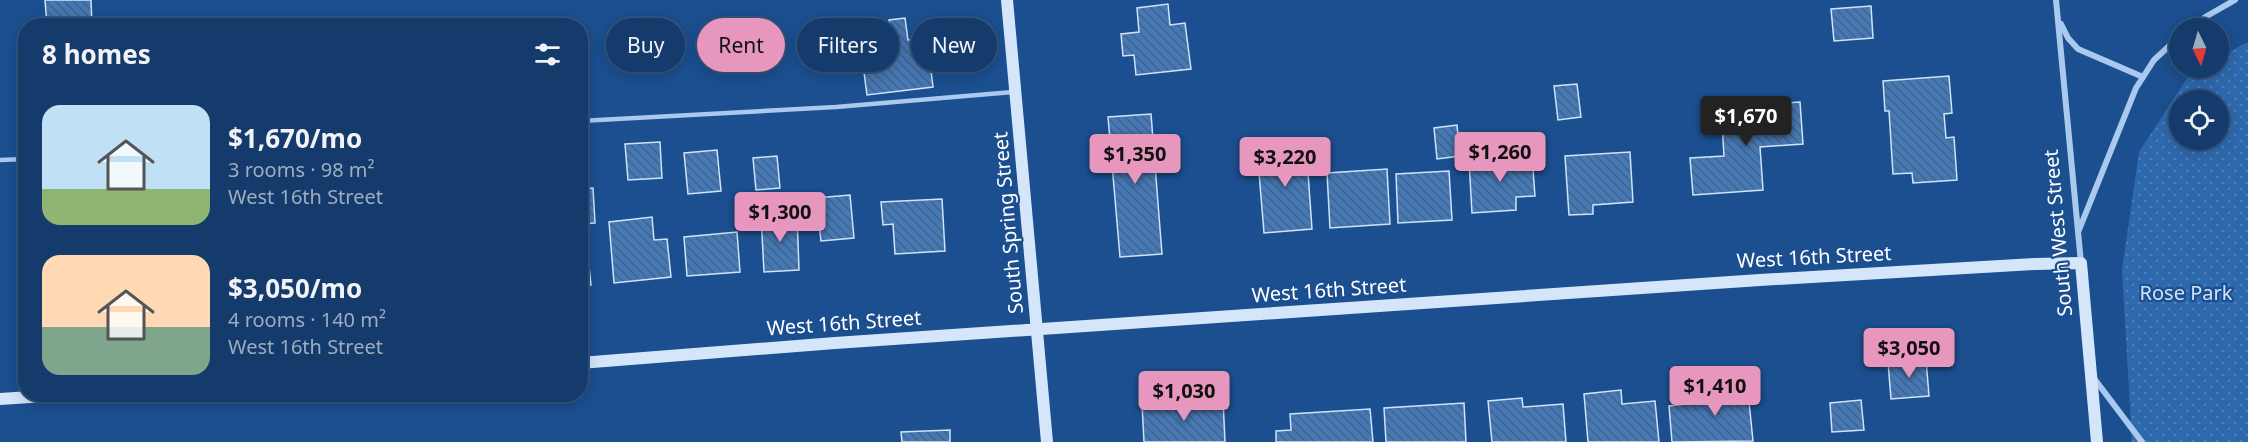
<!DOCTYPE html>
<html lang="en">
<head>
<meta charset="utf-8">
<style>
  :root { --surface:#143b6b; --page:#1d4271; --text:#f1f3f6; --muted:#9dadc1; --line:#33557e; --accent:#e797bd }
  body { margin:0; font-family:"Noto Sans",sans-serif; background:var(--page); color:var(--text); height:100vh; display:flex; flex-direction:column; font-size:22px; white-space:nowrap }
  * { box-sizing:border-box; margin:0 }
  p { font-size:20px; color:var(--muted) }
  .icon { flex:none; width:33px; height:33px; fill:none; stroke:currentColor; stroke-width:2; stroke-linecap:round; stroke-linejoin:round }
  .map { position:relative; flex:1; overflow:hidden }
  .drawer { position:absolute; left:18px; top:18px; width:570px; height:384px; display:flex; flex-direction:column; background:var(--surface); border-radius:24px; box-shadow:0 3px 15px #0003,0 0 0 2px var(--line) }
  .drawer>* { flex:none }
  .hud { position:absolute; left:606px; top:18px; width:570px; height:54px; display:flex; gap:12px }
  .needle { width:39px; rotate:175deg }
  .tools { position:absolute; left:2169px; top:18px; display:grid; gap:12px }
  .tools a { display:grid; place-items:center; width:60px; height:60px; border-radius:50%; background:var(--surface); box-shadow:0 3px 15px #0003,0 0 0 2px var(--line); font-size:30px }
  .price { position:absolute; translate:-50% -51px; padding:0 14px; border-radius:6px; background:var(--accent); color:#111; font-size:20px; line-height:39px; filter:drop-shadow(0 2px 3px #0008) }
  .price::after { content:''; position:absolute; left:50%; top:36px; width:18px; height:14px; margin-left:-9px; background:inherit; clip-path:polygon(0 0,100% 0,50% 100%) }
  .price.current { background:#222; color:#fff }
  ul { padding:0; list-style:none }
  li { display:flex; align-items:center; gap:18px; height:150px; padding:0 24px }
  li span { display:grid; place-items:center; flex:none; width:168px; height:120px; border-radius:18px; color:#555 }
  li>.icon { margin-inline-start:auto }
  span .icon { width:72px; height:72px; fill:#fffc; stroke-width:1 }
  li b { font-size:26px }
  h2 { display:flex; justify-content:space-between; align-items:center; height:72px; padding:0 24px; font-size:26px }
  .pill { padding:0 21px; border-radius:27px; background:var(--surface); box-shadow:0 3px 15px #0003,0 0 0 2px var(--line); font-size:21px; line-height:54px }
  .pill.current { background:var(--accent); color:#111 }
  .map>svg:first-child { display:block }
  .park { fill:url(#park-dots); fill-rule:evenodd }
  .building { fill:url(#building-back-hatch); stroke:#cfe3fa; stroke-width:1.5 }
  .lines { fill:none; stroke-linecap:round; stroke-linejoin:round }
  .lane { stroke:#a9c9ee; stroke-width:4.5 }
  .street { stroke:#a9c9ee; stroke-width:6 }
  .secondary { stroke:#d6e6fa; stroke-width:12 }
  .labels { text-anchor:middle; stroke-width:4.5; stroke-linejoin:round; paint-order:stroke }
  .street-label { font-size:20px; fill:#fff; stroke:#1b4f8f }
  .park-label { font-size:20px; fill:#cfe3fa; stroke:#1b4f8f }
</style>
</head>
<body>
<div class="map">
<svg width="2248" height="442" viewBox="0 0 2248 442">
  <defs>
    <pattern id="park-dots" width="8" height="8" patternUnits="userSpaceOnUse" patternTransform="scale(1.5)"><rect width="8" height="8" fill="#2e69ad"/><path d="M2 2h.1M6 6h.1" fill="none" stroke="#4d80b9" stroke-width="1.8" stroke-linecap="round"/></pattern>
    <pattern id="building-back-hatch" width="6" height="6" patternUnits="userSpaceOnUse" patternTransform="scale(1.5)"><rect width="6" height="6" fill="#4478b7"/><path d="M-1 5l2 2M0 0l6 6M5-1l2 2" fill="none" stroke="#486282"/></pattern>
  </defs>
  <rect width="100%" height="100%" fill="#1b4f8f"/>
  <path class="park" d="M2248,42V442H2132L2122,270L2139,152L2191,72L2199,68H2218L2219,57ZM2180,100H2218V140H2180Z"/>
  <g class="building">
    <path d="M45,0H91L92,26H47Z"/>
    <path d="M1168,4L1170,25L1185,23L1191,69L1136,75L1134,55L1123,56L1121,34L1139,32L1137,8Z"/>
    <path d="M1871,6L1873,38L1834,41L1831,9Z"/>
    <path d="M905,18L908,40L927,38L933,87L867,95L859,35L890,31L889,20Z"/>
    <path d="M1949,76L1952,113L1944,114L1946,138L1954,137L1957,180L1913,183L1912,173L1893,174L1889,111H1885L1883,81Z"/>
    <path d="M1577,84L1581,117L1558,120L1554,86Z"/>
    <path d="M1800,102L1803,144L1760,147L1763,190L1693,195L1690,158L1724,156L1721,107Z"/>
    <path d="M1151,114L1162,254L1120,257L1108,117Z"/>
    <path d="M1457,125L1460,156L1437,159L1434,128Z"/>
    <path d="M660,142L662,178L628,180L625,144Z"/>
    <path d="M1306,144L1312,229L1264,233L1257,148Z"/>
    <path d="M717,150L721,191L688,194L684,153Z"/>
    <path d="M1630,152L1633,202L1593,205V214L1569,215L1565,156Z"/>
    <path d="M777,156L780,188L756,190L753,158Z"/>
    <path d="M1532,156L1535,196L1516,197V210L1472,213L1469,161Z"/>
    <path d="M1387,169L1390,224L1330,228L1327,173Z"/>
    <path d="M1449,171L1452,220L1398,223L1396,174Z"/>
    <path d="M593,188L595,223L580,224V189Z"/>
    <path d="M850,195L854,238L821,241L816,198Z"/>
    <path d="M942,199L945,251L895,254L893,224L883,225L881,202Z"/>
    <path d="M797,214L799,270L764,272L761,216Z"/>
    <path d="M652,217L654,240L667,239L671,277L614,283L609,222Z"/>
    <path d="M737,232L740,272L687,276L684,237Z"/>
    <path d="M586,237L591,285L580,286V238Z"/>
    <path d="M1926,359L1929,396L1891,399L1888,362Z"/>
    <path d="M1747,382L1753,441L1672,442L1669,406L1712,401L1710,386Z"/>
    <path d="M1621,390L1622,404L1655,401L1659,442H1588L1584,394Z"/>
    <path d="M1522,398L1523,407L1563,404L1566,442H1492L1488,401Z"/>
    <path d="M1223,399L1225,442H1144L1142,404Z"/>
    <path d="M1861,400L1864,430L1832,432L1830,403Z"/>
    <path d="M1464,403L1466,442H1386L1384,408Z"/>
    <path d="M1370,409L1373,442H1276V431L1291,430L1290,414Z"/>
    <path d="M950,430V442H902L901,432Z"/>
  </g>
  <g class="lines">
    <g class="lane">
      <path d="M580,121L836,107L1013,92"/>
      <path d="M0,160L26,159"/>
    </g>
    <g class="street">
      <path d="M2056,0L2081,263"/>
      <path d="M2061,24L2068,38L2078,49L2143,77"/>
      <path d="M2190,28L2207,16L2235,0"/>
      <path d="M2079,230L2136,88L2154,60L2180,36"/>
      <path d="M2093,377L2142,442"/>
    </g>
    <g class="secondary">
      <path d="M1007,0L1047,442"/>
      <path d="M580,363L835,343L1760,280L2035,264L2081,263L2097,442"/>
      <path d="M0,399L75,394"/>
    </g>
  </g>
  <g class="labels">
    <g class="street-label">
      <text transform="translate(1008 223) rotate(-95)" y="7">South Spring Street</text>
      <text transform="translate(2058 233) rotate(-95)" y="7">South West Street</text>
      <text transform="translate(1814 257) rotate(-3)" y="7">West 16th Street</text>
      <text transform="translate(1329 290) rotate(-4)" y="7">West 16th Street</text>
      <text transform="translate(844 323) rotate(-4)" y="7">West 16th Street</text>
    </g>
    <g class="park-label">
      <text x="2186" y="300">Rose Park</text>
    </g>
  </g>
</svg>
<div class="tools">
<a><svg class="needle" viewBox="-14 -14 28 28"><path d="M0-13l5 13h-10z" fill="#e53935"/><path d="M0 13l5-13h-10z" fill="#9dadc1"/></svg></a>
<a><svg class="icon" aria-label="locate" viewBox="0 0 24 24"><circle cx="12" cy="12" r="6"/><path d="M12 2v4M12 18v4M2 12h4M18 12h4"/></svg></a>
</div>
<b class="price current" style="left:1746px;top:147px">$1,670</b>
<b class="price" style="left:1500px;top:183px">$1,260</b>
<b class="price" style="left:1135px;top:185px">$1,350</b>
<b class="price" style="left:1285px;top:188px">$3,220</b>
<b class="price" style="left:780px;top:243px">$1,300</b>
<b class="price" style="left:1909px;top:379px">$3,050</b>
<b class="price" style="left:1715px;top:417px">$1,410</b>
<b class="price" style="left:1184px;top:422px">$1,030</b>
<div class="hud">
<a class="pill">Buy</a>
<a class="pill current">Rent</a>
<a class="pill">Filters</a>
<a class="pill">New</a>
</div>
<section class="drawer">
<h2>8 homes<svg class="icon" aria-label="filters" viewBox="0 0 24 24"><path d="M4 7h16M4 17h16"/><circle cx="9" cy="7" r="2"/><circle cx="15" cy="17" r="2"/></svg></h2>
<ul>
<li><span style="background:linear-gradient(#bfe0f5 70%,#8fb573 0)"><svg class="icon" aria-label="home" viewBox="0 0 24 24"><path d="M3 11l9-7 9 7M6 9v11h12V9"/></svg></span><div><b>$1,670/mo</b><p>3 rooms · 98 m²</p><p>West 16th Street</p></div></li>
<li><span style="background:linear-gradient(#ffd9b3 60%,#7fa58c 0)"><svg class="icon" aria-label="home" viewBox="0 0 24 24"><path d="M3 11l9-7 9 7M6 9v11h12V9"/></svg></span><div><b>$3,050/mo</b><p>4 rooms · 140 m²</p><p>West 16th Street</p></div></li>
</ul>
</section>
</div>
</body>
</html>
